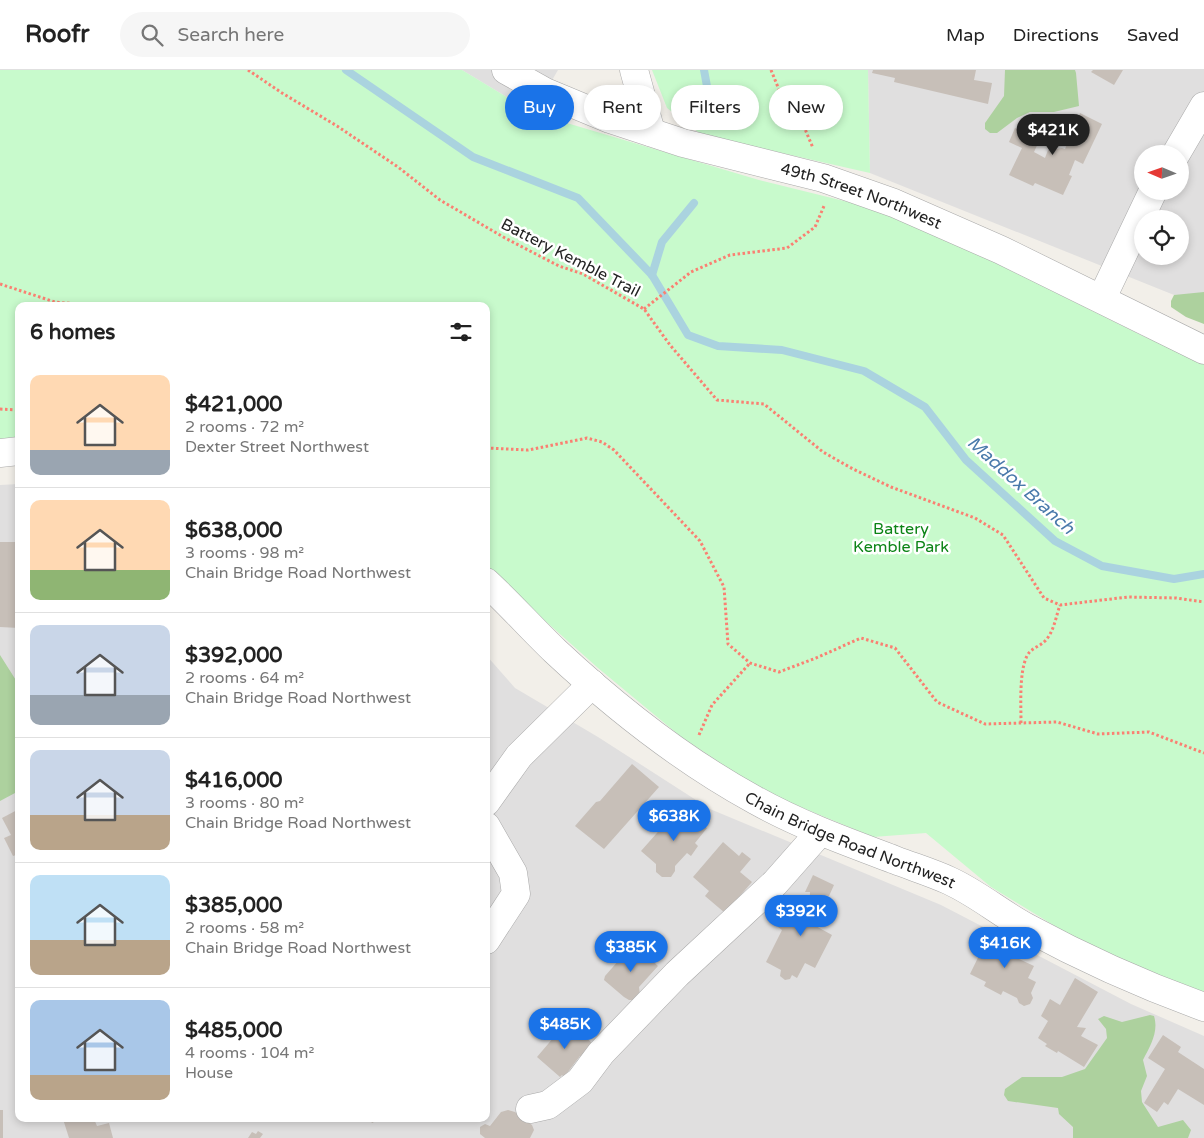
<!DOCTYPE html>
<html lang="en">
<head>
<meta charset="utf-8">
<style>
  :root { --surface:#fff; --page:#f6f6f6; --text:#222; --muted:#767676; --line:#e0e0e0; --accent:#1a73e8 }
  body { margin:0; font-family:"Varela Round",sans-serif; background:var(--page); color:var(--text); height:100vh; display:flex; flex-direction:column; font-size:19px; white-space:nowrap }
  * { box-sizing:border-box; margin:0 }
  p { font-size:16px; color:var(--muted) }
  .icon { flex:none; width:28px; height:28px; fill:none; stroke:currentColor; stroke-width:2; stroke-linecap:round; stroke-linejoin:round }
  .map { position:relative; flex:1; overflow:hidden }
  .details { position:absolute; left:15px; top:232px; width:475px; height:820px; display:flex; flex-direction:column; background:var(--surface); border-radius:10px; box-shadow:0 2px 8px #0003 }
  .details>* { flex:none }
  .guide { position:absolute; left:505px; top:15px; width:475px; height:45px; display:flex; gap:10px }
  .needle { width:32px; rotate:272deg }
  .buttons { position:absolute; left:1134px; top:75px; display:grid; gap:10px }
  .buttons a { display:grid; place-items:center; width:55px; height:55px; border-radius:50%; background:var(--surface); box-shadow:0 2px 8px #0003; font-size:25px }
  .price { position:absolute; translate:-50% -42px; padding:0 11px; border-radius:18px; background:var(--accent); color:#fff; font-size:16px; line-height:32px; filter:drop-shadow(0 1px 2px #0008) }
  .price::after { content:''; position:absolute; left:50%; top:30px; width:15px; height:11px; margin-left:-8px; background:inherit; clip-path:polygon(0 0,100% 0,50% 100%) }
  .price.selected { background:#222; color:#fff }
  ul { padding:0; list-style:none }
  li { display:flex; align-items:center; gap:15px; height:125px; padding:0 15px }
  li+li { border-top:1px solid var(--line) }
  li span { display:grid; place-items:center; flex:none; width:140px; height:100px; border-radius:10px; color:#555 }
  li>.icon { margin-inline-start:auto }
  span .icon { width:60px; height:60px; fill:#fffc; stroke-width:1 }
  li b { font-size:21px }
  h2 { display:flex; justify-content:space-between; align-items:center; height:60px; padding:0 15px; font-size:21px }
  .pill { padding:0 18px; border-radius:22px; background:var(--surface); box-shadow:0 2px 8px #0003; font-size:18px; line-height:45px }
  .pill.selected { background:var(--accent); color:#fff }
  header { display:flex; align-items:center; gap:30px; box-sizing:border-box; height:70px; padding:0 25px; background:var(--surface); border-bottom:1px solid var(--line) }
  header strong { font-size:24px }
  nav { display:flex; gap:28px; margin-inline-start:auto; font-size:18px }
  .search { width:350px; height:45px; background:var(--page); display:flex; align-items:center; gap:12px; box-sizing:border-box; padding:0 18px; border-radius:28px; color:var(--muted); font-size:19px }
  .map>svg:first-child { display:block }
  .residential { fill:#e0dfdf; fill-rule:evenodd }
  .forest { fill:#add19e }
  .park { fill:#c8facc }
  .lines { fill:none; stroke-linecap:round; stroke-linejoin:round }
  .stream { stroke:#aad3df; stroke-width:8 }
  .building { fill:#c7bfb8 }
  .minor-casing { stroke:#a9a9a9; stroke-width:29 }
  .path { stroke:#fa8072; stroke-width:3; stroke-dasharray:2.5 2.5; stroke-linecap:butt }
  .minor { stroke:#fff; stroke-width:28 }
  .labels { text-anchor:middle; stroke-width:5; stroke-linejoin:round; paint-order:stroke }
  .street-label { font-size:16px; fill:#222; stroke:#fff }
  .park-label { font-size:16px; fill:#0c8416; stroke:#fff }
  .water-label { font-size:18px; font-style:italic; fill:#4a7aab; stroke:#fff }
</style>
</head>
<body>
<header>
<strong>Roofr</strong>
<div class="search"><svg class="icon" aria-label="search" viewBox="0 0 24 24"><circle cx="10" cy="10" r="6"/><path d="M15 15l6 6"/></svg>Search here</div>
<nav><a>Map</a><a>Directions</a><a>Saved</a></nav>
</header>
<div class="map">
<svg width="1204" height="1068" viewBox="0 0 1204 1068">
  <rect width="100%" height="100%" fill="#f2efe9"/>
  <g class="residential">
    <path d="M462,0H558L533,43Z"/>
    <path d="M868,0H1204V237L870,103ZM1142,84H1180V121H1142ZM1142,149H1180V186H1142Z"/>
    <path d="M19,414V1049H486V585L515,618L598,667L710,739L941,835L1131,934L1204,966V1068H0V415Z"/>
  </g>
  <g class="forest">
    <path d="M1005,0H1075L1076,3L1079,36L1054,42H1030L1017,48L997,63H990L985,59V53L1004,26Z"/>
    <path d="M1204,222V254L1186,247L1171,237V231L1174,225Z"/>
    <path d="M0,585L19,615V723H15L0,731Z"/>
    <path d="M1150,945L1154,946C1159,962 1150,976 1143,990L1147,1006L1141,1021L1142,1032L1158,1057L1183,1050L1191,1060L1188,1068H1073V1057L1059,1044L1058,1038L1008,1031L1004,1025L1005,1019L1022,1007H1062L1085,999L1107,968L1106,959L1098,949L1104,946L1122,952Z"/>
  </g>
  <g class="park">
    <path d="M0,0H462L533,43L759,110L917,149L1018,204L1147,268L1204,288V924L1170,912L1076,869L991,817L926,763L873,767L762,721L680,666L598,598L486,498V236H19V369L0,371Z"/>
    <path d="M652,0H868L870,103L702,65L667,38Z"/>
  </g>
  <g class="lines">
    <g class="stream">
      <path d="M346,0L473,87L578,128L652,205L688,265L718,276L782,280L864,301L925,337L966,390L1055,471L1102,496L1174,509L1204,504"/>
      <path d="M704,0L709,27"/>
      <path d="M652,205L662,172L694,133"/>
    </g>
  </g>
  <g class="building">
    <path d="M873,0H976L974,10L992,13L988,34L894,12L895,8L872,3Z"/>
    <path d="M1093,0H1123L1114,15L1091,2Z"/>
    <path d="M1080,43L1102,54L1083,94L1075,90L1069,105L1072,106L1063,125L1035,113L1033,116L1009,105L1022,78L1009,72L1015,58L1040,69L1034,82L1045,88L1048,80L1062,78L1065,79Z"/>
    <path d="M0,472H19V558L0,557Z"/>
    <path d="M632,694L659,717L604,779L575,756L596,732L600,731Z"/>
    <path d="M680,737L707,758L695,773L698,776L691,786L687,783L675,796V801L671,807H662L656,802V794L641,781Z"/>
    <path d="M19,739V784L13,786L4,768L11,765L2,748Z"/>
    <path d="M723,772L739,786L742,782L751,789L740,802L752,812L725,843L705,826L709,821L693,807Z"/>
    <path d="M813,805L834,815L829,826L816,825L814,855L832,865L815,898L805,893L797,908L792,905L790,909L785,910L780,906L781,900L766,892L782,860L778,857V852L789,842L809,852L810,822H805Z"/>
    <path d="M990,863L1007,872L1010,867L1027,875L1019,889L1034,896L1028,908L1036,912L1031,923L1033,928L1030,934L1024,936L1019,933L1017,928L1003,921L1001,925L984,916L986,912L970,904Z"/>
    <path d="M634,873L658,896L639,917L640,925L636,930H629L624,927L604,910L605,906Z"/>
    <path d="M1075,908L1098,922L1077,957L1086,958L1081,966L1098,975L1084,997L1058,981L1057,983L1045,976L1047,974L1038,968L1048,951L1041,946L1050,929L1060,935Z"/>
    <path d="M565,954H571L592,973L589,986H580L564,1007L562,1005L560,1007L537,987Z"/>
    <path d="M1163,965L1181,977L1178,982L1204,999V1035L1178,1019L1168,1035L1164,1032L1157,1042L1144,1033L1165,999L1148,988Z"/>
    <rect x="0" y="1040" width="3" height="28"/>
    <path d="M508,1040L515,1042L532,1055L534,1060L530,1068H485L480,1064V1057L485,1054L490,1056L501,1042Z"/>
    <path d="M63,1049H94L97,1056L109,1053L113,1068H69Z"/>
    <path d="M364,1049H375L373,1053Z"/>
    <path d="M258,1061L263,1064L260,1068H248L252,1062L256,1064Z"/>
  </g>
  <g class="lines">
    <g class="minor-casing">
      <g id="minor">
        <path id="s1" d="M506,0L545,22L610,49L683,73L823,108L894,133L1001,180L1204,280"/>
        <path d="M634,0L651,62"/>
        <path d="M1176,84L1204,36"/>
        <path d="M1102,228L1153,121"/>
        <path d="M0,383L19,381"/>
        <path id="s2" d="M486,512C510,534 532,559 555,581C616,638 682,690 755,730C800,755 847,772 895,790C913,797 933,803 950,811C978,824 1000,843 1026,857C1083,888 1143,915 1204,937"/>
        <path d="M486,732L519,686L592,614"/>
        <path d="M486,756L513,803L516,824L486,870"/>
        <path d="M530,1039L548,1035L580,1011L601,983L677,904L775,813L820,762"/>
      </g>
    </g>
    <g class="path">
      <path d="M248,0L282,23L337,56L398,97L440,130L505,168L559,196L583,204L644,239L670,275L717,330L764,334L823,382L853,399L891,417L975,448L1003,465L1044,528L1060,535L1128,527L1176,528L1204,532"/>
      <path d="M771,0L782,27L802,52L813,78"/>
      <path d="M0,214L55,232L99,236"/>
      <path d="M644,239L691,202L730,185L787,178L815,157L824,136"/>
      <path d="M0,339L19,340"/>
      <path d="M486,378L528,380L587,368L602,372L614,380L700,471L724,517L728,574L750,593L779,602L816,588L861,568L895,578L937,632L985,654L1057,652L1098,664L1149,662L1204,683"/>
      <path d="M1021,653C1021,634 1019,602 1027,586C1031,578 1039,577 1045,571C1054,562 1056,546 1060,535"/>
      <path d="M699,665L712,635L750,593"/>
    </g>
    <use href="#minor" class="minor"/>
  </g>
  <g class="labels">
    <g class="street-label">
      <text dy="6" stroke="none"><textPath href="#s1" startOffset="378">49th Street Northwest</textPath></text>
      <text transform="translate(571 187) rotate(27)" y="6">Battery Kemble Trail</text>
      <text dy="6" stroke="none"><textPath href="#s2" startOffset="451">Chain Bridge Road Northwest</textPath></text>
    </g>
    <g class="park-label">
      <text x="901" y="464">Battery<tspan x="901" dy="18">Kemble Park</tspan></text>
    </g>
    <g class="water-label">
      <text transform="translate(1021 415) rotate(42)" y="6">Maddox Branch</text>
    </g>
  </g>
</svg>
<div class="buttons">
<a><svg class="needle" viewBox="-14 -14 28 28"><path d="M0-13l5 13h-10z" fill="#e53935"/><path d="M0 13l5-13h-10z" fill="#767676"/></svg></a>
<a><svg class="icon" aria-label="locate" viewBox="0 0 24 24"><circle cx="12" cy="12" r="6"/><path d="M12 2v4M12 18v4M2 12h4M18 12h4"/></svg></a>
</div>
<b class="price selected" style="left:1053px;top:86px">$421K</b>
<b class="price" style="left:674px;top:772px">$638K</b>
<b class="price" style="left:801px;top:867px">$392K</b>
<b class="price" style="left:1005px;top:899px">$416K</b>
<b class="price" style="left:631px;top:903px">$385K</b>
<b class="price" style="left:565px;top:980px">$485K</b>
<div class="guide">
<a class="pill selected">Buy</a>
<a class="pill">Rent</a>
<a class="pill">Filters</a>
<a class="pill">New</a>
</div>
<section class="details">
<h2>6 homes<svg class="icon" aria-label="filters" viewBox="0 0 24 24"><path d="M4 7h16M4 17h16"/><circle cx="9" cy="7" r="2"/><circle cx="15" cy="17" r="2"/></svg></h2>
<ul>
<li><span style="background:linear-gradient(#ffd9b3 75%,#9aa5b1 0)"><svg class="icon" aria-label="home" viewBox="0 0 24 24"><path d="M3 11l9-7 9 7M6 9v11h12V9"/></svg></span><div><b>$421,000</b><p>2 rooms · 72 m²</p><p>Dexter Street Northwest</p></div></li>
<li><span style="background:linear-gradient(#ffd9b3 70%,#8fb573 0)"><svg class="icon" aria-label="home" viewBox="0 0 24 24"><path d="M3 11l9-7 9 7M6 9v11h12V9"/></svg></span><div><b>$638,000</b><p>3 rooms · 98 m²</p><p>Chain Bridge Road Northwest</p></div></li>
<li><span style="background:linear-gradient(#c9d6e8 70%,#9aa5b1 0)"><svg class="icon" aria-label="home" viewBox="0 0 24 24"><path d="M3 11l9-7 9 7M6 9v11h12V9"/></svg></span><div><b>$392,000</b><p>2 rooms · 64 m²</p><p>Chain Bridge Road Northwest</p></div></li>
<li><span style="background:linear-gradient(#c9d6e8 65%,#b9a48a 0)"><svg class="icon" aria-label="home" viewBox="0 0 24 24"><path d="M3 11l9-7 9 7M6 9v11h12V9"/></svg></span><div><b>$416,000</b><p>3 rooms · 80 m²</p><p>Chain Bridge Road Northwest</p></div></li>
<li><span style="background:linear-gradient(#bfe0f5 65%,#b9a48a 0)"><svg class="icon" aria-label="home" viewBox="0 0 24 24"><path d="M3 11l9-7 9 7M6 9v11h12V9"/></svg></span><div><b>$385,000</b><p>2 rooms · 58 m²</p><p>Chain Bridge Road Northwest</p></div></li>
<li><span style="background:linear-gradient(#a9c7e8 75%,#b9a48a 0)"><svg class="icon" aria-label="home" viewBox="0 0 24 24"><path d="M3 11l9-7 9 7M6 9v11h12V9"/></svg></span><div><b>$485,000</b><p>4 rooms · 104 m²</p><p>House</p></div></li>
</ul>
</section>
</div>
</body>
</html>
